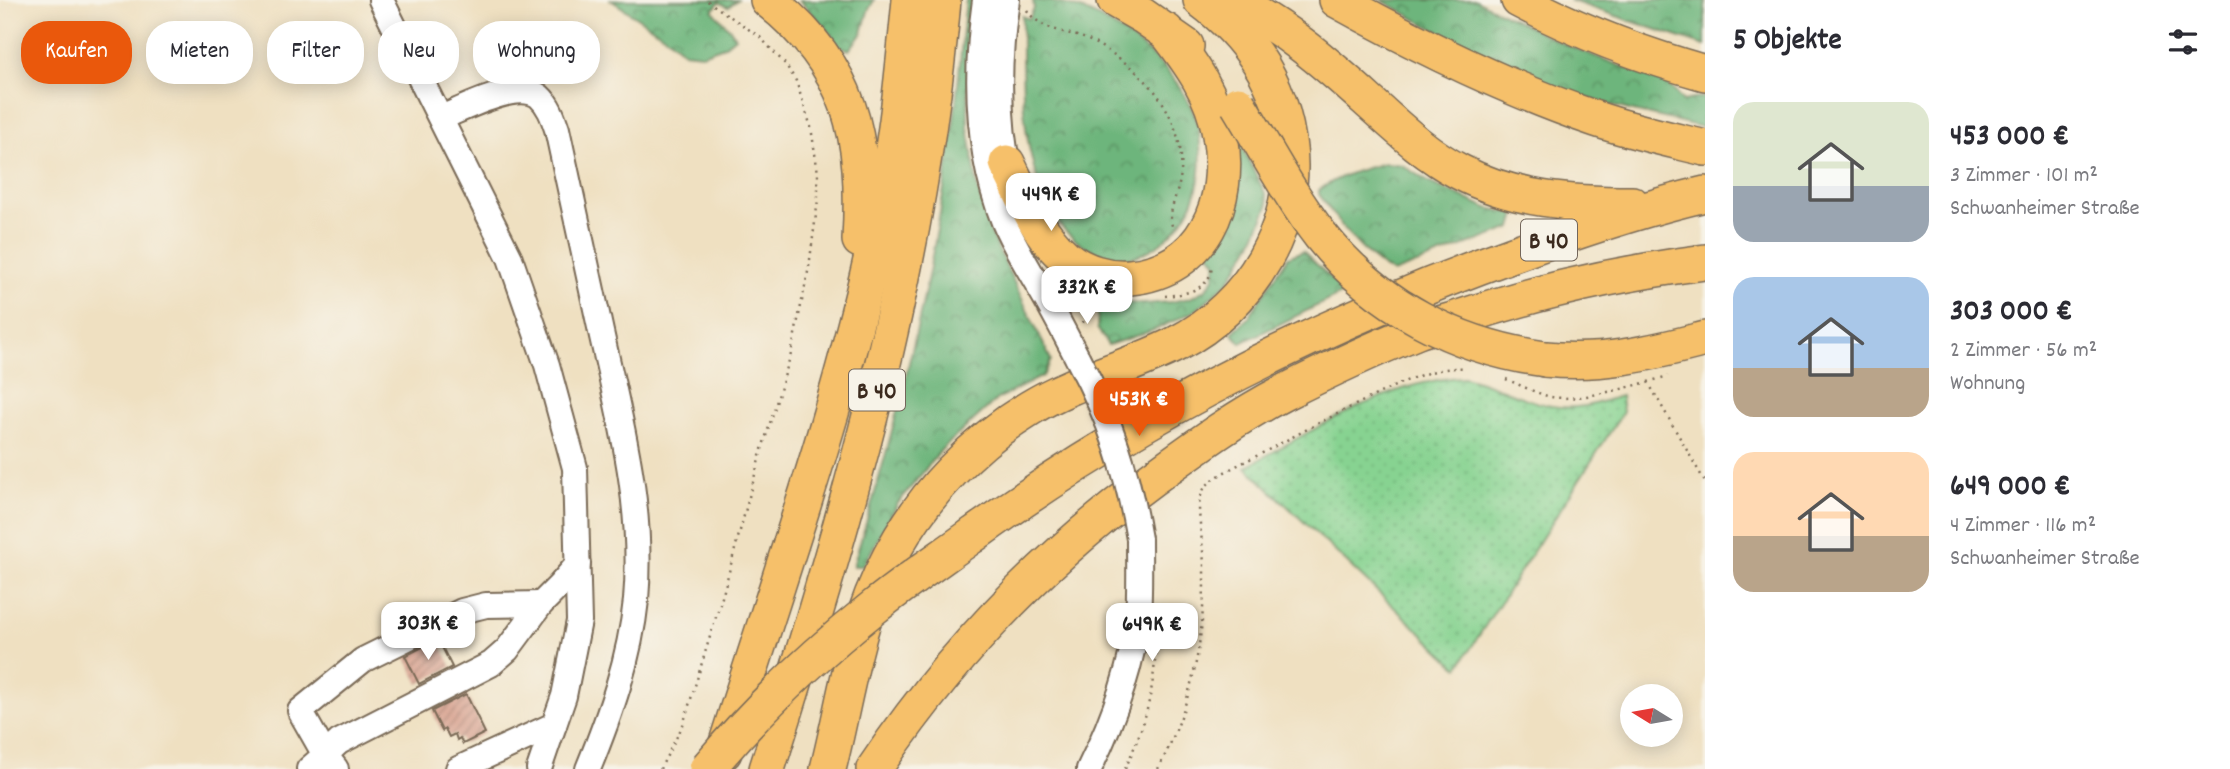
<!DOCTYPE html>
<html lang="de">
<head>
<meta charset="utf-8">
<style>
  :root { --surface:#fff; --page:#f7f7f7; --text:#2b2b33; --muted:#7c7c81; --accent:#ea580c }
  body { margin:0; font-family:Dekko,sans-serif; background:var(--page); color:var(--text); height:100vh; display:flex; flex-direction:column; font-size:26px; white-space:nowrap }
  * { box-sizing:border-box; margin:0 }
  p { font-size:23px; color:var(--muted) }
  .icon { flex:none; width:38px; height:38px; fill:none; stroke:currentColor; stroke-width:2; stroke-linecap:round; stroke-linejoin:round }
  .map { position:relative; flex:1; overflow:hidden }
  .side { display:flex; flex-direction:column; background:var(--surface); width:525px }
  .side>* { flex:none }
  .banner { position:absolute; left:21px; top:21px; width:665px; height:63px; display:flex; gap:14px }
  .needle { width:46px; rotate:281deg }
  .controls { position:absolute; left:1620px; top:684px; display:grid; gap:14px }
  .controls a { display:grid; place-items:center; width:63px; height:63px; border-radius:50%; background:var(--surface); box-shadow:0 4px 18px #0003; font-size:35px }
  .price { position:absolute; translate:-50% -60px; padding:0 16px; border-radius:14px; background:#fff; color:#222; font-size:23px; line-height:46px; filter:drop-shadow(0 2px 4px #0008) }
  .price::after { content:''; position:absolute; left:50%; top:42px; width:21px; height:16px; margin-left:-10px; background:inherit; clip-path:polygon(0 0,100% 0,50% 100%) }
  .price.on { background:var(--accent); color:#fff }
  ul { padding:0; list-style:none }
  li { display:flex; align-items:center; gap:21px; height:175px; padding:0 28px }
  li span { display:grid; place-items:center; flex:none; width:196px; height:140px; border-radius:21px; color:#555 }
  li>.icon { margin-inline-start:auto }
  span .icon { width:84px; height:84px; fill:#fffc; stroke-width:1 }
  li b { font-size:30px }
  h2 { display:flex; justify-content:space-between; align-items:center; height:84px; padding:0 28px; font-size:30px }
  .tag { padding:0 24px; border-radius:28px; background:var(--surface); box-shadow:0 4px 18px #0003; font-size:24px; line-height:63px }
  .tag.on { background:var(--accent); color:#fff }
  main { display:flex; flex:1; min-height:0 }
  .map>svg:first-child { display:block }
  .grass { fill:url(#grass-dots); stroke:#617e58; stroke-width:2 }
  .forest { fill:url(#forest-crowns); stroke:#54704c; stroke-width:2 }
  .building { fill:url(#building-hatch) }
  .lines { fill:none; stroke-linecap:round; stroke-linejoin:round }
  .minor-casing { stroke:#7a6a57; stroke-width:28 }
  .highway-casing { stroke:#7a6a57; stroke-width:38 }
  .path { stroke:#7a6a57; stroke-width:2.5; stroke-dasharray:2 5; stroke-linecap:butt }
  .minor { stroke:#fff; stroke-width:24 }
  .highway { stroke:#f6c06b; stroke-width:35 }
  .minor-bridge-casing { stroke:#7a6a57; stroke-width:28; stroke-linecap:butt }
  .highway-bridge-casing { stroke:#7a6a57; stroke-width:38; stroke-linecap:butt }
  .minor-bridge { stroke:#fff; stroke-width:24 }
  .highway-bridge { stroke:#f6c06b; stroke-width:35 }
  .labels { text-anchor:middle; stroke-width:6; stroke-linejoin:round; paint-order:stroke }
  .shield { fill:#f7f3e8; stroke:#73665b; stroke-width:2 }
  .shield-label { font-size:24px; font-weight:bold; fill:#3b2a1e }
</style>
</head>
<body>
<main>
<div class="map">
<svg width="1705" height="769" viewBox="0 0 1705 769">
  <defs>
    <pattern id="grass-dots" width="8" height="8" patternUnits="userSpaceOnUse" patternTransform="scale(1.75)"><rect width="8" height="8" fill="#87d391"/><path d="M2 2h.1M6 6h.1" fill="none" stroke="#75b57d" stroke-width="1.8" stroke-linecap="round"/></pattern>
    <pattern id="forest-crowns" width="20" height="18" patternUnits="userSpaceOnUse" patternTransform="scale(1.75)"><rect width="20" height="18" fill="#6db57b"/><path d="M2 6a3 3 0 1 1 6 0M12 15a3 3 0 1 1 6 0" fill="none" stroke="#5b9364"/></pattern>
    <pattern id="building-hatch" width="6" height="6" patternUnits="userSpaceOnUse" patternTransform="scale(1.75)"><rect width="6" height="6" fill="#d79f8c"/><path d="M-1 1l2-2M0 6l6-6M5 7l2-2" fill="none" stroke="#b08272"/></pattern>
  </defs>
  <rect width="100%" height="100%" fill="#f7f3e8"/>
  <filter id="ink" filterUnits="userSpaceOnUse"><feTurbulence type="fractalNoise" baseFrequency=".0143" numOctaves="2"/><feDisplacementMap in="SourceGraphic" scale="14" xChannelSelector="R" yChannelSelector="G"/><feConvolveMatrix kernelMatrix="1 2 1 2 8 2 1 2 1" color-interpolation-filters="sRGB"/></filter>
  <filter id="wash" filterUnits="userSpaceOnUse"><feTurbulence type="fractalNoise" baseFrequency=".00686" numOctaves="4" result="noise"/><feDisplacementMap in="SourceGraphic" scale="28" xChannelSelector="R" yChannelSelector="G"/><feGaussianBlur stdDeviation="1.57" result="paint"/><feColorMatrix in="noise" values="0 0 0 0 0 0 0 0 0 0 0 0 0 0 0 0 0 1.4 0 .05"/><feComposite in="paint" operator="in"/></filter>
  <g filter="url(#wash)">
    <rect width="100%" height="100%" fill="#efe0c1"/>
    <path class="grass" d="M1464,377C1503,386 1543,414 1584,406C1597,404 1609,399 1621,396L1623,412L1458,668L1246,467C1310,432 1390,380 1464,377Z"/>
    <g class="forest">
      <path d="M611,0H737L728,7L719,2L713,11L730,29L735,37L724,46L702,54L684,52L668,38Z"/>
      <path d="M799,0H874L868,11L862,33L849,50L838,45L826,28Z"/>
      <path d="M966,0H975L968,77V127L978,190L992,236L1051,360L1043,376L997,399L941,450L898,503L863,566H853C896,428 931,286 951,143C958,95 961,47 966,0Z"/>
      <path d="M1033,0C1078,0 1114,24 1147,51C1170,71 1189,95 1198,125C1200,131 1199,139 1200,146C1204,187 1190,223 1155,247C1146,253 1132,259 1120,259C1115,258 1110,256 1105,254C1080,248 1062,231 1049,209C1044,202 1042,192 1039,184C1020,131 1022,72 1022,16L1029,19L1034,8Z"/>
      <path d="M1381,0H1476L1564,44L1669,85L1683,101L1705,97V128C1655,115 1602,106 1554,87C1494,63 1437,31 1381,0Z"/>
      <path d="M1569,0H1705V46Z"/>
      <path d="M1233,143H1240L1266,195L1268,206L1252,243L1228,282L1195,311L1154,330L1108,345L1097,328L1098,311L1110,302L1144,304L1171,302L1190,298L1206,289L1214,278L1216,261L1209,253Z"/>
      <path d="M1385,163L1402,165L1430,183L1487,208L1516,214L1512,228L1393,273C1361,254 1340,225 1319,194V190C1338,176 1362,169 1385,163Z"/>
      <path d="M1303,251L1345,292L1241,343L1232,333L1248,318L1288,257Z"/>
    </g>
    <g id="blocks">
      <g class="building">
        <path d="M423,608L425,613L391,629L389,625Z"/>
        <path d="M438,639L452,667L419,684L405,656Z"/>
        <path d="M466,694L485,733L463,744L460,738L457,740L455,734L449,737L445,729L442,731L432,711Z"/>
      </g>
    </g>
  </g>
  <g filter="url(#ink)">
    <use href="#blocks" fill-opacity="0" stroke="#7a6a57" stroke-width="2"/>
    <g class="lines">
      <g class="minor-casing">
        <g id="minor">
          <path d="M381,0L510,258L547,365L575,468L579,621L564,696L554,725L458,769"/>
          <path d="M985,0C975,73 976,152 1004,222C1014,246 1029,269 1042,292C1055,314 1066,336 1078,359"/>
          <path d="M1007,0C998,58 997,120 1010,177"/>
          <path d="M441,118C463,109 517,80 539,96C549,105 553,117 557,129C572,197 586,265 601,332C621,422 644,507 636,600C630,659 610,715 588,769"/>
          <path d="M309,769L325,755L300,711L363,660L462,611L486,605L541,604"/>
          <path d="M336,769L325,755L339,742L491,664L507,650L541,604L559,586L578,564"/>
          <path d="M539,769L554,725"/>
          <path d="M1089,769C1113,720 1132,669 1138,615C1140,589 1139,564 1139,539"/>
        </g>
      </g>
      <g class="highway-casing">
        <g id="highway">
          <path d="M768,0C852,66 866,137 860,240"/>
          <path d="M1115,0L1143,16L1186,46"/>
          <path d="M1229,0C1281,24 1325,62 1367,100C1396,126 1425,154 1460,172C1513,200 1573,204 1632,204"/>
          <path d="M1337,0C1420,46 1505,88 1596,119C1631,131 1668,139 1705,148"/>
          <path d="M1519,0C1578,31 1641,55 1705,73"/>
          <path d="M1007,163C1023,196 1037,233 1065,257C1083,272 1108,279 1130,277C1204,270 1232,202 1220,135C1214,95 1190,62 1166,31"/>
          <path d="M1545,359C1600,365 1652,353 1705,339"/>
          <path d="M973,535C1139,415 1321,323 1513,254C1576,231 1640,209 1705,194"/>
          <path d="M724,752C782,567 850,379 886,189C898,127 904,63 910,0"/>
          <path d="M767,769C847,518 921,263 943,0"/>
          <path d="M828,769C841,718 849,665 865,615C883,562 913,511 952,471C975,447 1002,425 1030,408C1075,380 1129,368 1176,344C1250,307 1301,223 1288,140C1279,81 1248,35 1201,0"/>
          <path d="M874,769C949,657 1042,560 1150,480C1193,449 1236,417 1283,393C1325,372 1369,351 1413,333C1425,328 1439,324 1453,320C1534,292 1620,273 1705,262"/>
        </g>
      </g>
      <g class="path">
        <path d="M1027,10C1040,31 1068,31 1088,40C1114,52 1143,74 1159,97C1175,120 1185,151 1180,179C1178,195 1165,215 1174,230"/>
        <path d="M1165,296C1186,294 1211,290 1212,265"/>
        <path d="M1083,323L1084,315L1097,300"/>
        <path d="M1506,379C1517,384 1541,395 1551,397C1580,402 1638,385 1668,376"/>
        <path d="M1648,382L1705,482"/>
        <path d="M660,769L683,725L723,594L760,456L791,354L809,267L818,200V173L811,127L796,81L786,65L760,37L706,0"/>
        <path d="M1125,769C1145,725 1154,693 1156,644"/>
        <path d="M1158,769C1191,707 1205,640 1204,570C1204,548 1199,527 1199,505C1200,498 1202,490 1207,485C1221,471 1250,460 1268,450C1303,431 1338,413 1374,396C1403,382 1433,366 1466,368"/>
      </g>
      <use href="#minor" class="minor"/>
      <use href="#highway" class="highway"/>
      <g class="minor-bridge-casing">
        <path id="minor-bridge" d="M1078,359C1111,420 1127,470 1139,539"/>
      </g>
      <g class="highway-bridge-casing">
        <g id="highway-bridge">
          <path d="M1238,104C1265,148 1290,196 1321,236C1377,306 1457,347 1545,359"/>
          <path d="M707,769C756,710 813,656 873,608C905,582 940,559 973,535"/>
        </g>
      </g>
      <use href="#minor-bridge" class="minor-bridge"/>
      <use href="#highway-bridge" class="highway-bridge"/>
    </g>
  </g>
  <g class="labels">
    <g class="shield">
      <rect x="1521" y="219.5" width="56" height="41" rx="5"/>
      <rect x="849" y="369.5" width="56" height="41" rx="5"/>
    </g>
    <g class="shield-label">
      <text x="1549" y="248">B 40</text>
      <text x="877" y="398">B 40</text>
    </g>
  </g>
</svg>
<div class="controls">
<a><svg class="needle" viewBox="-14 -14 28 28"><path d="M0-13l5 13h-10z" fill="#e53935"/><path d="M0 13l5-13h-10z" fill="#7c7c81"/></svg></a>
</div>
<b class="price" style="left:1051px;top:233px">449K €</b>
<b class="price" style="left:1087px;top:326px">332K €</b>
<b class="price on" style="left:1139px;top:438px">453K €</b>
<b class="price" style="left:428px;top:662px">303K €</b>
<b class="price" style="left:1152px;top:663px">649K €</b>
<div class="banner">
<a class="tag on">Kaufen</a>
<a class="tag">Mieten</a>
<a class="tag">Filter</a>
<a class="tag">Neu</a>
<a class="tag">Wohnung</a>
</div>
</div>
<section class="side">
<h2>5 Objekte<svg class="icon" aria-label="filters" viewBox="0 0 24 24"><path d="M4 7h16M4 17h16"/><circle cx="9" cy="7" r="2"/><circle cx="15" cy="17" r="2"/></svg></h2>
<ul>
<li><span style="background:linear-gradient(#dfe7d0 60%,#9aa5b1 0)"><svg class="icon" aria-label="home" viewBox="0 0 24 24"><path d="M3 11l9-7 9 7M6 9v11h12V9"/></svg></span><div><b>453 000 €</b><p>3 Zimmer · 101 m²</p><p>Schwanheimer Straße</p></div></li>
<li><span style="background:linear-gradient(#a9c7e8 65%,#b9a48a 0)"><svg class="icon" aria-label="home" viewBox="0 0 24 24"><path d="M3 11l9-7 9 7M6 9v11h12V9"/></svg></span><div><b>303 000 €</b><p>2 Zimmer · 56 m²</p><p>Wohnung</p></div></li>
<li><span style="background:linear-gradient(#ffd9b3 60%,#b9a48a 0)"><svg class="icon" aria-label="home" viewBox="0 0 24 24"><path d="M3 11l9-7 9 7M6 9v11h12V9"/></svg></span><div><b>649 000 €</b><p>4 Zimmer · 116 m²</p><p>Schwanheimer Straße</p></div></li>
</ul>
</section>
</main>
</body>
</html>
